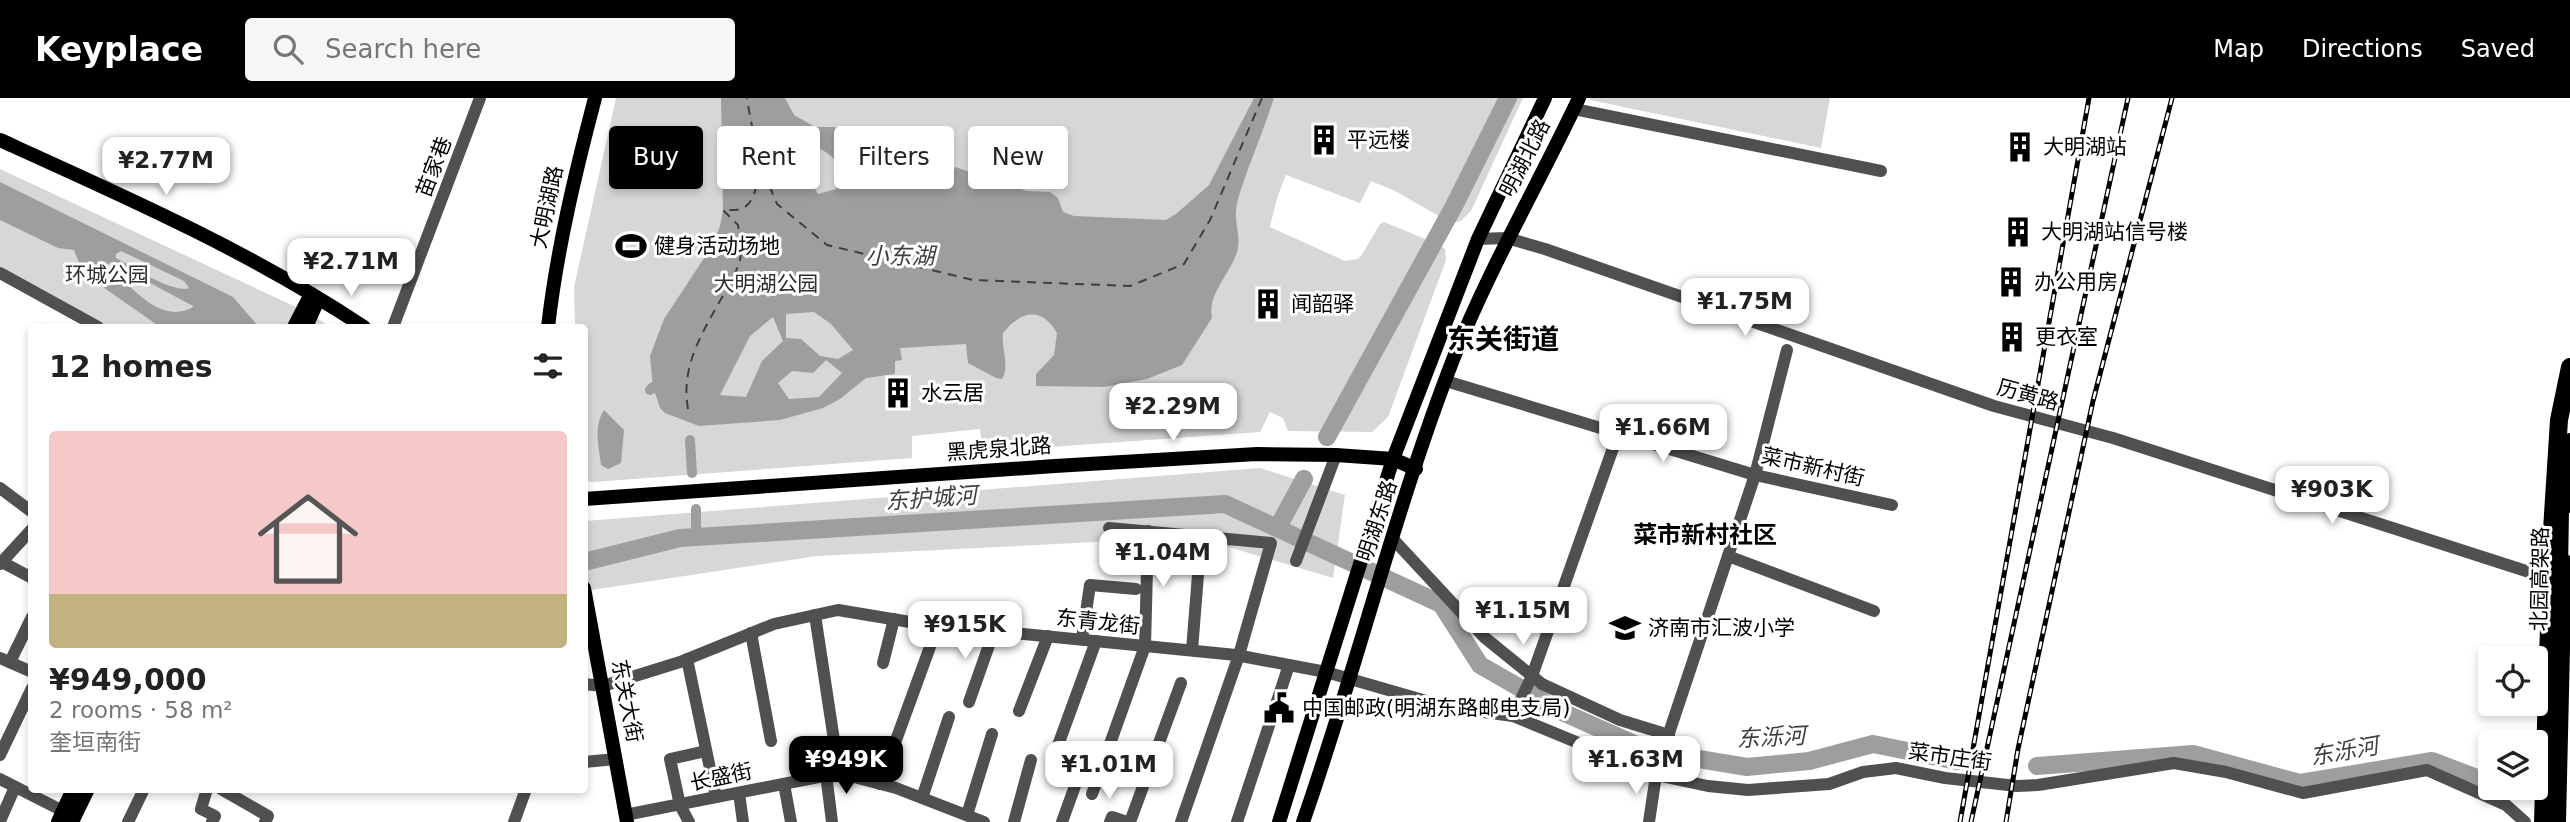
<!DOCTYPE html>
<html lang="en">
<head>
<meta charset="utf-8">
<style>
  :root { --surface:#fff; --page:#f6f6f6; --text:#222; --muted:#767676; --line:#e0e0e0; --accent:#000 }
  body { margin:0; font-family:"DejaVu Sans","Noto Sans SC",sans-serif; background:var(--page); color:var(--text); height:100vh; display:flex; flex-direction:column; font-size:26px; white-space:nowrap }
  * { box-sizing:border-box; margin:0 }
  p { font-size:23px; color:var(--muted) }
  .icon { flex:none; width:38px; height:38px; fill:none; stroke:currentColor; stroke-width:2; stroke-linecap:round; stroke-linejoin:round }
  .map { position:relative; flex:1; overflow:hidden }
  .details { position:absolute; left:28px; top:226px; width:560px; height:469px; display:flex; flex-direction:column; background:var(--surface); border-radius:7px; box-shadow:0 4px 10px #0003 }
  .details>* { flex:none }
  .top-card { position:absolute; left:609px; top:28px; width:665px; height:63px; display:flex; gap:14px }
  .buttons { position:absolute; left:2478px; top:548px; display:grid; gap:14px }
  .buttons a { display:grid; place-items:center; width:70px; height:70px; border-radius:7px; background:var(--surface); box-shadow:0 4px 10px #0003; font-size:35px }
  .price { position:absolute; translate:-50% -60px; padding:0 16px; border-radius:14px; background:#fff; color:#222; font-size:23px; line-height:46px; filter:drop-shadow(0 2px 4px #0008) }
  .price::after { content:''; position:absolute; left:50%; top:42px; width:21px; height:16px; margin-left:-10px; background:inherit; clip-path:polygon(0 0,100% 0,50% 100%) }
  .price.on { background:var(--accent); color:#fff }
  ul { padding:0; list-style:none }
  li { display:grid; align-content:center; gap:14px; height:371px; padding:0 21px }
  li+li { border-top:2px solid var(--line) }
  li span { display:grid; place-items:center; height:217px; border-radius:7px; color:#555 }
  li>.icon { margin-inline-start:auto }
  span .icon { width:126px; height:126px; fill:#fffc; stroke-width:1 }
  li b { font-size:30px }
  h2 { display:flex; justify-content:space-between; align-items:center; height:84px; padding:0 21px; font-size:30px }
  .chip { padding:0 24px; border-radius:7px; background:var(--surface); box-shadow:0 4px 10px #0003; font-size:24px; line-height:63px }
  .chip.on { background:var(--accent); color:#fff }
  header { display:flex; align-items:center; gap:42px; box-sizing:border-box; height:98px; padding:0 35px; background:var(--accent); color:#fff }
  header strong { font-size:33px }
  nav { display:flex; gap:38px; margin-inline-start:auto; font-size:24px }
  .search { width:490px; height:63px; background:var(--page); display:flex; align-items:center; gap:18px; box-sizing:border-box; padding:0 24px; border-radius:7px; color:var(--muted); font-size:26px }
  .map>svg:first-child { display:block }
  .green { fill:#d7d7d7 }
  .water { fill:#9e9e9e; fill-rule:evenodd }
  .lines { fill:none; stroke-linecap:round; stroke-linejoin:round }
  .canal { stroke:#9e9e9e; stroke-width:10 }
  .river { stroke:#9e9e9e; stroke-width:18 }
  .ferry { stroke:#3f3f3f; stroke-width:2; stroke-dasharray:9 7; stroke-linecap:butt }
  .minor { stroke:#505050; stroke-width:12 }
  .major { stroke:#000; stroke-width:14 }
  .highway { stroke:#000; stroke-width:18 }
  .rail-casing { stroke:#000; stroke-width:5 }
  .rail { stroke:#fff; stroke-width:2.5; stroke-dasharray:8; stroke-linecap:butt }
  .labels { text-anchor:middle; stroke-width:6; stroke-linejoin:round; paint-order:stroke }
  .poi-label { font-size:21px; fill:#000; stroke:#fff; text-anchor:start }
  .street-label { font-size:21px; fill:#000; stroke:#fff }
  .park-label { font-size:21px; fill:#2e2e2e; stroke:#fff }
  .water-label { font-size:23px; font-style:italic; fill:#3f3f3f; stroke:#fff }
  .quarter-label { font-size:24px; font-weight:bold; fill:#000; stroke:#fff }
  .district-label { font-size:28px; font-weight:bold; fill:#000; stroke:#fff }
</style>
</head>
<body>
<header>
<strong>Keyplace</strong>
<div class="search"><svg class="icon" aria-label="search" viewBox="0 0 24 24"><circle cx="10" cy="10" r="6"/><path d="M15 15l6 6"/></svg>Search here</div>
<nav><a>Map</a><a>Directions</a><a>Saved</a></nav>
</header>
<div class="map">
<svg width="2570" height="724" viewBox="0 0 2570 724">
  <rect width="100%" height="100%" fill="#fff"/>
  <g class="green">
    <path d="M616,0H1523L1471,113L1461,123L1451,125L1395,93L1371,83L1360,105L1286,77L1277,100L1270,129L1345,163L1357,161L1361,158L1380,126L1384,124L1440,147L1445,151L1446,162L1388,319L1372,334L1288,333L1283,320L1270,314L1260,334L983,354L980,331L912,338V360L593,384L586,383L584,380V229H575L574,189Z"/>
    <path d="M1591,0H1830L1821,50L1590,2Z"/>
    <path d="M0,71L311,216L330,229H97L0,178Z"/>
    <path d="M1260,370L1345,397L1333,480L1195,439L817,458L585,493V423Z"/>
  </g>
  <g class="water">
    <path d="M721,0H785L794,17L815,29H834L899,51L897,60L951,79L955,69L1027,93L1050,94L1058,100L1063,114L1074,118L1166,122L1176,116L1209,87L1254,0H1274C1266,24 1257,48 1248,71C1244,84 1237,99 1236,113C1235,125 1240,137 1238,150C1233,174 1207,194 1212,220L1182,267L1147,281L1104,289L1036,288V276L1054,257L1057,235C1042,209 1021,212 1003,235C1001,249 1010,269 1002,281L996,280L968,265L966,246L900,250L902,262L895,263V276L866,280L840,301L823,310L780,322L699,328L665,315L660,310L653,289L650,258L664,221L712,148L720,128L723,112ZM801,43C812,46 835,56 838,68C840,75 837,85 836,91L818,96L808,80L787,65L793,47ZM814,214L831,226L853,252L838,261L820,258L801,241L786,240V216ZM773,219L783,243L762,263L746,299L720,297L750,238ZM826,262L842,275L819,299L789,301L778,285L792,273L813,275Z"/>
    <path d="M0,84L233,199L259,229H160L83,175L74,152L58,150L0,122ZM121,153L184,183L189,190C173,196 132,168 116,160V156ZM111,164L193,208V209C160,228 130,187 108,167Z"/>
    <path d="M604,312L624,332L621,365L608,371L601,367C599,348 593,329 604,312Z"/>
  </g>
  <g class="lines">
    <g class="canal">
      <path d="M650,292L653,289"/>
      <path d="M690,342L692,375"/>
      <path d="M696,411V439"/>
    </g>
    <g class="river">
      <path d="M1327,339L1454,108L1508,0"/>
      <path d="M1278,429L1304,381"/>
      <path d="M584,464L680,440L1225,406L1441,506L1480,567L1560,613L1650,653L1747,669L1809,663L1873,646L1957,663"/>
      <path d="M2037,668L2193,656L2300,685L2432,663L2490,685"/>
    </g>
    <g class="ferry">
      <path d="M757,59L777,106L827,147L973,182L1130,188L1184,166L1210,122L1262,0"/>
      <path d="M688,311C680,267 704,232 725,194C731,183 741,167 741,154C742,145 739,135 738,127L723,112C730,112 738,113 745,109C770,90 750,26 747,0"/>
    </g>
    <g class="minor">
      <path d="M1574,11L1881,73"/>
      <path d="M1478,141L1507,140L1545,151L1994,308L2113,340L2557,483"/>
      <path d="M0,175L98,229"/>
      <path d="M393,229L480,0"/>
      <path d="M1446,283L1755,377L1892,407"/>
      <path d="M0,390L32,414"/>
      <path d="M1109,430L1271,445L1239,557L1181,724"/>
      <path d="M1393,441L1484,539L1542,586L1620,622L1669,637"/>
      <path d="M1728,458L1874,513"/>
      <path d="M1296,463L1336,357"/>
      <path d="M2,464L32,480"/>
      <path d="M0,466L32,431"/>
      <path d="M815,517L839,675"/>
      <path d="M751,535L771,643"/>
      <path d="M1082,541L1090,487L1136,491"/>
      <path d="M1192,552L1201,439"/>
      <path d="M0,560L32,574"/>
      <path d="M687,561L716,699"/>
      <path d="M10,564L32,519"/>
      <path d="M883,565L894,521"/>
      <path d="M584,586L603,588L680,564L774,526L838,512L922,526L1236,557L1326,574L1447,609L1513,618L1656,677L1708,688L1748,692L1829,686L1863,674L1896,670L1945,680L2017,688L2038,687L2174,665L2226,674L2303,695L2427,672L2506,707L2525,724"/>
      <path d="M969,604L994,533"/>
      <path d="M1019,613L1048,538"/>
      <path d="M1513,618L1532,578L1618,336"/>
      <path d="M0,657L32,590"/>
      <path d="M584,664L616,661"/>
      <path d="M826,676L832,724"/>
      <path d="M0,681L63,713"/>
      <path d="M784,686L791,724"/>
      <path d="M880,686L938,527"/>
      <path d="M207,691L201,711L215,718L212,724"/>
      <path d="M221,691L268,718L265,724"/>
      <path d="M739,695L743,724"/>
      <path d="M1092,696L1145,548L1148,433"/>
      <path d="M922,700L949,619"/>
      <path d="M625,717L839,675L896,690L984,724"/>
      <path d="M967,717L992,636"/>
      <path d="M0,723L15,689"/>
      <path d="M128,724L144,691"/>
      <path d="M514,724L526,691"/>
      <path d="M689,724L680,707L670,661L706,653"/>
      <path d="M1014,724L1031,662"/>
      <path d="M1062,724L1075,688L1053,661L1096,543"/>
      <path d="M1110,724L1112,719L1127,724"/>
      <path d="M1130,724L1181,585"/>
      <path d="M1237,724L1289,567"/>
      <path d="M1649,724L1656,677L1665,647L1755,377L1787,252"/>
    </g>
    <g class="major">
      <path d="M0,42C124,98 251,154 364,229"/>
      <path d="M294,229L311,196"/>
      <path d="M306,229L318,202"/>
      <path d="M548,229C557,151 575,76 595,0"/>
      <path d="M2566,377L2570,342"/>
      <path d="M584,401L1055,368L1257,356L1336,357L1393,361L1416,371"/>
      <path d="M2561,474L2562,411"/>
      <path d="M584,490L627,724"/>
      <path d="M58,724L73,691"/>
      <path d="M72,724L88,691"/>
      <path d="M1279,724L1393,361L1478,141L1545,0"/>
      <path d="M1303,724C1357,570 1395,410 1454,259C1490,169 1538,87 1579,0"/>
    </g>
    <g class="highway">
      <path d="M2564,408L2570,366"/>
      <path d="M2543,724L2552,432L2559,322L2570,269"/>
      <path d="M2557,724L2563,464"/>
    </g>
    <g class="rail-casing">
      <g id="rail">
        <path d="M1960,724L2089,0"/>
        <path d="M1971,724L2128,0"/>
        <path d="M2006,724L2018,651L2093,303L2172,0"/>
      </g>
    </g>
    <use href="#rail" class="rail"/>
  </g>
  <defs>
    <g id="building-bare" transform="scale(2.415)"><path d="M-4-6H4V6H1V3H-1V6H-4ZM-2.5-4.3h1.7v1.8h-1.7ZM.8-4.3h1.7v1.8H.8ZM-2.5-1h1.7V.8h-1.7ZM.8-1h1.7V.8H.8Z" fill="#000" stroke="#fff" stroke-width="2.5" paint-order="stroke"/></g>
    <g id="stadium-bare" transform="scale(2.415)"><path d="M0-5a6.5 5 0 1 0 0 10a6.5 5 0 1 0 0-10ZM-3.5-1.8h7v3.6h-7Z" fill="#000" stroke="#fff" stroke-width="2.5" paint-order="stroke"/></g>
    <g id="school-bare" transform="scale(2.415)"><path d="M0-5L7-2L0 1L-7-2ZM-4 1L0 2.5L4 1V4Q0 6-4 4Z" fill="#000" stroke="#fff" stroke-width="2.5" paint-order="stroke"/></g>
    <g id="civic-bare" transform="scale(2.415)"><path d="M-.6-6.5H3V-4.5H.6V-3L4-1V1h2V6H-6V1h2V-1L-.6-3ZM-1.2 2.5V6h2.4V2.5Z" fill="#000" stroke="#fff" stroke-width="2.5" paint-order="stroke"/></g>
  </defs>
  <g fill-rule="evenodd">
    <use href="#building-bare" x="1324" y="42"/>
    <use href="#building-bare" x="2020" y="49"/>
    <use href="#building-bare" x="2018" y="134"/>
    <use href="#stadium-bare" x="631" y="148"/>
    <use href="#building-bare" x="2011" y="184"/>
    <use href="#building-bare" x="1268" y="206"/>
    <use href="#building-bare" x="2012" y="239"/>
    <use href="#building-bare" x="898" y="295"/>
    <use href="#school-bare" x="1625" y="530"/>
    <use href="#civic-bare" x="1279" y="610"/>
  </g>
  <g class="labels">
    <g class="poi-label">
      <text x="1347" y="49">平远楼</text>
      <text x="2043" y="56">大明湖站</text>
      <text x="2041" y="141">大明湖站信号楼</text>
      <text x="654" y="155">健身活动场地</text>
      <text x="2034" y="191">办公用房</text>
      <text x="1291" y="213">闻韶驿</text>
      <text x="2035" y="246">更衣室</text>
      <text x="921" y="302">水云居</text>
      <text x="1648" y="537">济南市汇波小学</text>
      <text x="1302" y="617">中国邮政(明湖东路邮电支局)</text>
    </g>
    <g class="street-label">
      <text transform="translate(1525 60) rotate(-63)" y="7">明湖北路</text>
      <text transform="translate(434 69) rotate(-69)" y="7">苗家巷</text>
      <text transform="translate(547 109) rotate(-78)" y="7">大明湖路</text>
      <text transform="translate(2028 297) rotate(15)" y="7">历黄路</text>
      <text transform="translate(999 351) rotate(-4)" y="7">黑虎泉北路</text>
      <text transform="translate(1813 369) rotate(13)" y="7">菜市新村街</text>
      <text transform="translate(1377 423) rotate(-72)" y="7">明湖东路</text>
      <text transform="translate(2540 481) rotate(-89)" y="7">北园高架路</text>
      <text transform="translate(1098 524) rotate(6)" y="7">东青龙街</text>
      <text transform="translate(627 603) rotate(79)" y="7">东关大街</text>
      <text transform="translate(1950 659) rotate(8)" y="7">菜市庄街</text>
      <text transform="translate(721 679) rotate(-12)" y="7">长盛街</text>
    </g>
    <g class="park-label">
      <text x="107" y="184">环城公园</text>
      <text x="766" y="193">大明湖公园</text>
    </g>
    <g class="water-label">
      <text x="900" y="166">小东湖</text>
      <text transform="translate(931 400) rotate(-4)" y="8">东护城河</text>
      <text transform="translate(1771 639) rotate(-3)" y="8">东泺河</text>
      <text transform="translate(2344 653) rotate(-10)" y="8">东泺河</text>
    </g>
    <g class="quarter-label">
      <text x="1705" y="445">菜市新村社区</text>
    </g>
    <g class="district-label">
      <text x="1503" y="251">东关街道</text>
    </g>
  </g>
</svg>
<div class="buttons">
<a><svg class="icon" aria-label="locate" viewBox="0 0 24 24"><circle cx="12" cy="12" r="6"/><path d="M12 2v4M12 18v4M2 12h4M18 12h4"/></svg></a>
<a><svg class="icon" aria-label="layers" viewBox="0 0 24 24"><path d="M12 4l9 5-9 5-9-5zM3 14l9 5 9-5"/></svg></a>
</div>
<b class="price" style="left:166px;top:99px">¥2.77M</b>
<b class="price" style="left:351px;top:200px">¥2.71M</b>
<b class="price" style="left:1745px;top:240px">¥1.75M</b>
<b class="price" style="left:1173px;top:345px">¥2.29M</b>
<b class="price" style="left:1663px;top:366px">¥1.66M</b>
<b class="price" style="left:2332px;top:428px">¥903K</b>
<b class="price" style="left:1163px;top:491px">¥1.04M</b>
<b class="price" style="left:1523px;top:549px">¥1.15M</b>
<b class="price" style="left:965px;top:563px">¥915K</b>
<b class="price on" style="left:846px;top:698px">¥949K</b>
<b class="price" style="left:1636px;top:698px">¥1.63M</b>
<b class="price" style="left:1109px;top:703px">¥1.01M</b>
<div class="top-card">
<a class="chip on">Buy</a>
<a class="chip">Rent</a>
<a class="chip">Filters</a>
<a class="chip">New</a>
</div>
<section class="details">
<h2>12 homes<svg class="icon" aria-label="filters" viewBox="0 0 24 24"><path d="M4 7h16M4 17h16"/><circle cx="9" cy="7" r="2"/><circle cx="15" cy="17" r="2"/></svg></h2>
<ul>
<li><span style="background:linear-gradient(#f6c9c9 75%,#c2b280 0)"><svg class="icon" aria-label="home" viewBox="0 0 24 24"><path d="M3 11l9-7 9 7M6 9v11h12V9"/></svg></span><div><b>¥949,000</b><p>2 rooms · 58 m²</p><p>奎垣南街</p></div></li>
</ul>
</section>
</div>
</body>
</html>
